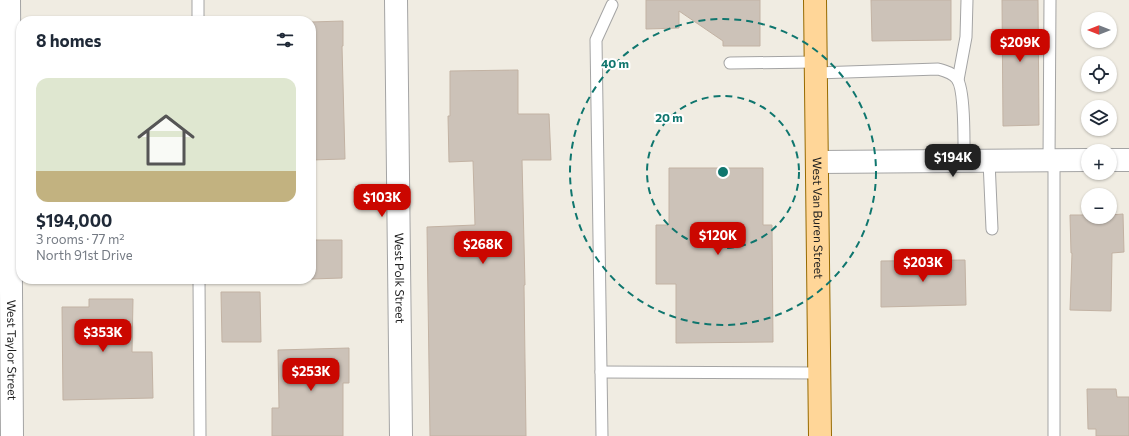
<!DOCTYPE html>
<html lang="en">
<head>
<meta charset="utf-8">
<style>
  :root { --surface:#fff; --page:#f6f6f7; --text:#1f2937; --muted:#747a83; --accent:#cb0700 }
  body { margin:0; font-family:Commissioner,sans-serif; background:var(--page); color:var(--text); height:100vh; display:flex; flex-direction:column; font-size:15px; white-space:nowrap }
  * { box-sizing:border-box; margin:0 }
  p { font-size:13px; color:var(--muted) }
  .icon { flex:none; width:22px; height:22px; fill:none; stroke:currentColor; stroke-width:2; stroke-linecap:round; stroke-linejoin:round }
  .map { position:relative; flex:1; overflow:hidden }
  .details { position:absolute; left:16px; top:16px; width:300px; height:268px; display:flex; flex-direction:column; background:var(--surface); border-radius:16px; box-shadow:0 1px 3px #0004 }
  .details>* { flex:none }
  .needle { width:26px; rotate:270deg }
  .tools { position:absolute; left:1081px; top:12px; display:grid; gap:8px }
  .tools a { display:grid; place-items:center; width:36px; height:36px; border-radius:50%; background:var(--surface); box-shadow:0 1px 3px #0004; font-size:20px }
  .price { position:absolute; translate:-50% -34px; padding:0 9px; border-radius:8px; background:var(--accent); color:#fff; font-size:13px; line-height:26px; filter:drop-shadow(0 1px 2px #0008) }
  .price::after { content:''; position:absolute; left:50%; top:24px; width:12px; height:9px; margin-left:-6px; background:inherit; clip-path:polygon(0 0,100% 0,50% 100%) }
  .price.current { background:#222; color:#fff }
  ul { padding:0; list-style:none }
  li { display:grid; align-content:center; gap:8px; height:212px; padding:0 20px }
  li span { display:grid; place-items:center; height:124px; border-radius:12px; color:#555 }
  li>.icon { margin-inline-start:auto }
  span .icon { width:72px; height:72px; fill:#fffc; stroke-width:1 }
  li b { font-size:17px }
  h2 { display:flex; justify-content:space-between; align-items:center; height:48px; padding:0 20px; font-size:17px }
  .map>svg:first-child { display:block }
  .building { fill:#ccc2b8; stroke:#c2b2a3 }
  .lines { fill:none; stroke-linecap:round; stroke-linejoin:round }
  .service-casing { stroke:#a4a4a4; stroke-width:13 }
  .minor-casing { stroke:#a4a4a4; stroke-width:24 }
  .primary-casing { stroke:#976a00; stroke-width:24 }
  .service { stroke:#fff; stroke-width:11 }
  .minor { stroke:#fff; stroke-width:22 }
  .primary { stroke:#ffd698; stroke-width:22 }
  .ring { fill:none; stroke:#0f766e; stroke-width:2; stroke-dasharray:7 5 }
  .labels { text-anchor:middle; stroke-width:4; stroke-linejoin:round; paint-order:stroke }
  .street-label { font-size:12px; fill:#1d1d1d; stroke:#fff }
  .centre { fill:#0f766e; stroke:#fff; stroke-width:2 }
  .ring-label { font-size:12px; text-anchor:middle; font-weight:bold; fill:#0f766e; stroke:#fff; stroke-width:4; stroke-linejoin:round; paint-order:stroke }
</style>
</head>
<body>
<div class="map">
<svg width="1129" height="436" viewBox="0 0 1129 436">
  <rect width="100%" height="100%" fill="#f0ece2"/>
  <g class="building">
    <path d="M646,0H760V46H723V41L679,11V28L646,29Z"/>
    <path d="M871,0H951V40L872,41Z"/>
    <path d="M1002,0H1038L1039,125L1003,126Z"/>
    <path d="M343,21V46H342L345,159L311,160V22Z"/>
    <path d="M518,70V114H549L551,160H522L525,285H524L526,436H430L427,227L475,225L473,161L449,162L448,116H450V71Z"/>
    <path d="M669,168H763V225H772L773,342L676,343V284H656V225H669Z"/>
    <path d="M1123,214L1124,252L1112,253L1111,311L1070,310L1072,253H1071L1070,215H1088V217H1110V215Z"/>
    <path d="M311,240H342V278L311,279Z"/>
    <path d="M965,260L966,305L881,307V261Z"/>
    <path d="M221,292H260L261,342H222Z"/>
    <path d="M89,299H133L132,352H152L153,398L63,400L62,307H89Z"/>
    <path d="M349,348V383H343V436H272V408H279L278,350Z"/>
    <path d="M1087,389H1116L1117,397H1129V436H1096V429H1088Z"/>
  </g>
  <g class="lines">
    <g class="service-casing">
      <g id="service">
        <path d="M198,0V21"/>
        <path d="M730,63L816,62"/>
        <path d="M816,73L938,69C945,71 953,73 957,79C965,89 964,146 964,161"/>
        <path d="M958,80L966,37L967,0"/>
        <path d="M989,161L992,229"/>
        <path d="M1049,161L1050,0"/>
        <path d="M1054,161V436"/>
        <path d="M199,279L200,436"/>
        <path d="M601,372L819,373"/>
        <path d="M602,436L596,40L612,5"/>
      </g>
    </g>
    <g class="minor-casing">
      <g id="minor">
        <path id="s1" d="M9,0L12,436"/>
        <path id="s2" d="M396,0L401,436"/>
        <path d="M1110,160H1129"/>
        <path d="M818,162L1088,160"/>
      </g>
    </g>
    <g class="primary-casing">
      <g id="primary">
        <path id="s3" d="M815,0L820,436"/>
      </g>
    </g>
    <use href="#service" class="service"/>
    <use href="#minor" class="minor"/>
    <use href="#primary" class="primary"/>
  </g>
  <g class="ring">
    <circle cx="723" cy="172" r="76"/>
    <circle cx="723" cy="172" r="153"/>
  </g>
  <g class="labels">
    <g class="street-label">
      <text dy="4" stroke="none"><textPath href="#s3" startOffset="218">West Van Buren Street</textPath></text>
      <text dy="4" stroke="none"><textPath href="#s2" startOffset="278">West Polk Street</textPath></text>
      <text dy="4" stroke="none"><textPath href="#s1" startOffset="350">West Taylor Street</textPath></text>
    </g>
  </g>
  <circle cx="723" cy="172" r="6" class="centre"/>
  <g class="ring-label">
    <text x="615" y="68">40 m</text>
    <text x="669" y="122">20 m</text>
  </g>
</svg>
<div class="tools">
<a><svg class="needle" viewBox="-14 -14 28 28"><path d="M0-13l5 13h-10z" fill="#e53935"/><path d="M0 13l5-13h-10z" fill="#747a83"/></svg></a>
<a><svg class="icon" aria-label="locate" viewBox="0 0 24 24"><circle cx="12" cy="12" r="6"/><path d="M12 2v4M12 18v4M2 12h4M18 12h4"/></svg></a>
<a><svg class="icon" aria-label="layers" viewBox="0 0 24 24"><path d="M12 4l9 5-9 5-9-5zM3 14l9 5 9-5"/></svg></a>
<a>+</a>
<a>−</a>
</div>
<b class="price" style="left:1020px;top:63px">$209K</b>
<b class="price current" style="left:953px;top:178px">$194K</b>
<b class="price" style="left:382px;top:218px">$103K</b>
<b class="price" style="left:718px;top:256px">$120K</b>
<b class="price" style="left:483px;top:265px">$268K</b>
<b class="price" style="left:923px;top:283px">$203K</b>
<b class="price" style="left:103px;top:353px">$353K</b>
<b class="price" style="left:311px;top:392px">$253K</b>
<section class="details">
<h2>8 homes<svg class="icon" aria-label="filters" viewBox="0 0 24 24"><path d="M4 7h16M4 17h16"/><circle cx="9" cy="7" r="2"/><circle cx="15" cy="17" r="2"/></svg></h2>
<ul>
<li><span style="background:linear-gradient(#dfe7d0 75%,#c2b280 0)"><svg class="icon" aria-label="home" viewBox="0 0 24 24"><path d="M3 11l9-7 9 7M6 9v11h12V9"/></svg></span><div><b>$194,000</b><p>3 rooms · 77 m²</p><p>North 91st Drive</p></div></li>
</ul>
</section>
</div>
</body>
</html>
